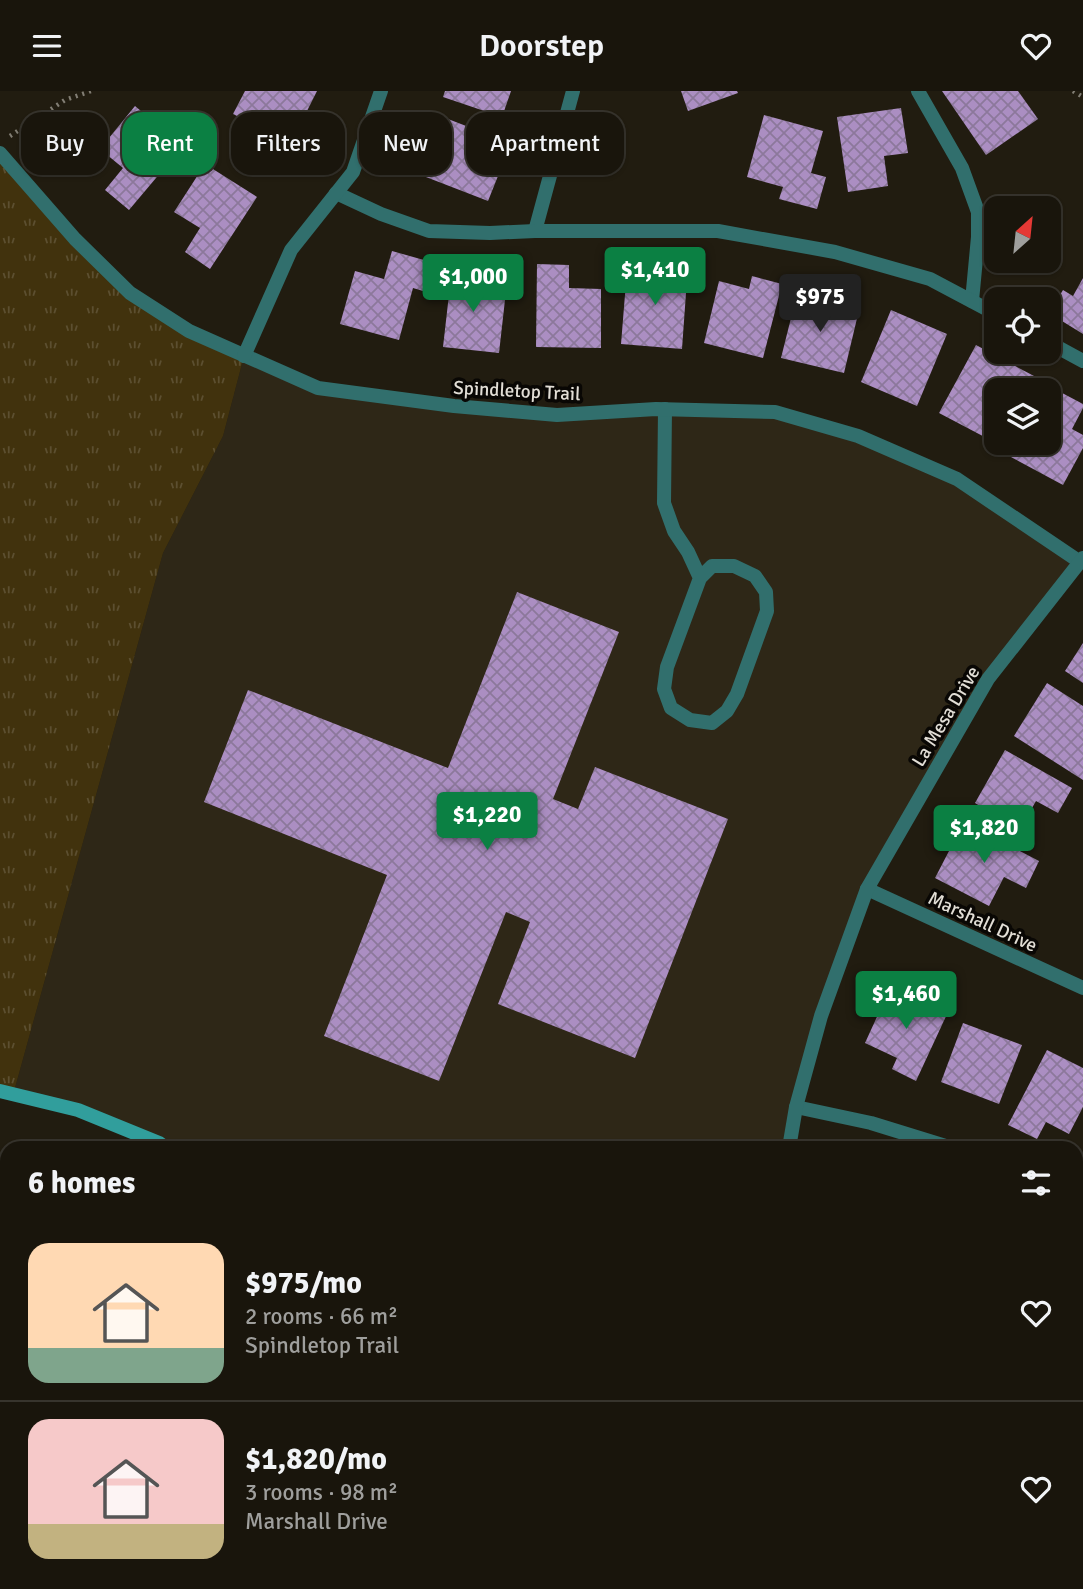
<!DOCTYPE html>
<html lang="en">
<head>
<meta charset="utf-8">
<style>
  :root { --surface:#19150c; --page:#221e15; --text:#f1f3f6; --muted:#9f9f9d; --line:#37342d; --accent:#0b8043 }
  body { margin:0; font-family:Signika,sans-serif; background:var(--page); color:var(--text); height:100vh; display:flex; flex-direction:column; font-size:26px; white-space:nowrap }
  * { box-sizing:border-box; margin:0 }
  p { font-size:23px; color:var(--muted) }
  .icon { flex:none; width:38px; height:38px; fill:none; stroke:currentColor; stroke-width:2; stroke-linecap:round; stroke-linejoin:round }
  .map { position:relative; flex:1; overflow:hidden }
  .drawer { position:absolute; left:0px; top:1050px; width:1083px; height:448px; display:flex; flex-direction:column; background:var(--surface); border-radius:21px 21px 0 0; box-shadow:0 2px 5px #0004,0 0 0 2px var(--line) }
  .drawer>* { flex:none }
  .banner { position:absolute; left:21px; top:21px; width:700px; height:63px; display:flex; gap:14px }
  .needle { width:46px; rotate:27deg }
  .fabs { position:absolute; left:984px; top:105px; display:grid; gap:14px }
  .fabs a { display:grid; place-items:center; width:77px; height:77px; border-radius:14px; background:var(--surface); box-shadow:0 2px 5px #0004,0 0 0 2px var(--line); font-size:35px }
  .price { position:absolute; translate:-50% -60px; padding:0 16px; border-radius:7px; background:var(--accent); color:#fff; font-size:23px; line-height:46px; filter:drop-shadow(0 2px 4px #0008) }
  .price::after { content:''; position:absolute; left:50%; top:42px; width:21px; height:16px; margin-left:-10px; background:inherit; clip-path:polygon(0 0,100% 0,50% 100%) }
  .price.current { background:#222; color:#fff }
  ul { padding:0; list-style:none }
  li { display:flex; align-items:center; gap:21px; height:175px; padding:0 28px }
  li+li { border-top:2px solid var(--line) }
  li span { display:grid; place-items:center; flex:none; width:196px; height:140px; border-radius:21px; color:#555 }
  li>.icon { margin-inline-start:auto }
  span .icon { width:84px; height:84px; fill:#fffc; stroke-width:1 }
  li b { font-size:30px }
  h2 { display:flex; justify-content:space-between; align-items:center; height:84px; padding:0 28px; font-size:30px }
  .pill { padding:0 24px; border-radius:21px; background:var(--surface); box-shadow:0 2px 5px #0004,0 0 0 2px var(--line); font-size:24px; line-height:63px }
  .pill.current { background:var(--accent); color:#fff }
  header { display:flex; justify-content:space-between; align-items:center; height:91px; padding:0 28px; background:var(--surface); font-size:32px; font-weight:600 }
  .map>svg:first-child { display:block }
  .education { fill:#2e2717 }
  .grass { fill:url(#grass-tufts) }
  .building { fill:url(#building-cross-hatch) }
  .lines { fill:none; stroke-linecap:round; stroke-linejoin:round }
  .path { stroke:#817d73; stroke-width:4.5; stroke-dasharray:2 5; stroke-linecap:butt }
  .lane { stroke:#316f6d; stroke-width:14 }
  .street { stroke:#316f6d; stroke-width:14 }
  .secondary { stroke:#319e9c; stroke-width:14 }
  .labels { text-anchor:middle; stroke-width:7; stroke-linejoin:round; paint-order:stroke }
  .street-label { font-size:19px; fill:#e2ded6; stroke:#090704 }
</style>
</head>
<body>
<header><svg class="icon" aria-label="menu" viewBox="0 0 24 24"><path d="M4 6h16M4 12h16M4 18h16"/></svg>Doorstep<svg class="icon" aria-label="heart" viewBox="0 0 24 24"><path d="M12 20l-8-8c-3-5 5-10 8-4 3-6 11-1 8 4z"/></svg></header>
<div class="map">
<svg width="1083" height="1498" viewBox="0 0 1083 1498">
  <defs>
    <pattern id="grass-tufts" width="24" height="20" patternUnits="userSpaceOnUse" patternTransform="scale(1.75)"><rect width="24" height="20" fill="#41320d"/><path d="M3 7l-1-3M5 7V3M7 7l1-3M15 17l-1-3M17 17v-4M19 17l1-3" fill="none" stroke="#5c4f30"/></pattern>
    <pattern id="building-cross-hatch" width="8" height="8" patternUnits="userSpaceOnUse" patternTransform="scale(1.75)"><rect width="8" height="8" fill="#ab8ec2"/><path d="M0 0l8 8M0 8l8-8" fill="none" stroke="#8c789b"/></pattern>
  </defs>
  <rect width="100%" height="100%" fill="#211c10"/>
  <path class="education" d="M244,265L318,297L454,315L775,321L957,388L1080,471L988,588L867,798L821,925L789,1057H166L13,1004L163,462L223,345Z"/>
  <path class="grass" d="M0,59L130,202L244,265L223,345L163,462L13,1004L0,1001Z"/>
  <g class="building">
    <path d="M245,0H317L291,52L233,23Z"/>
    <path d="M445,0H511L502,26L443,6Z"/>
    <path d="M681,0H737L738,2L688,20Z"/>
    <path d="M942,0H1018L1038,28L986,64Z"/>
    <path d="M135,15L183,55L129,119L105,99L123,77L100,58Z"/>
    <path d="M901,17L908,62L884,65L888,95L848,101L837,26Z"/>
    <path d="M435,23L500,48L493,66L504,70L488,110L413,81Z"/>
    <path d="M764,24L823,40L811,82L826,86L817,118L779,108L783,96L747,86Z"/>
    <path d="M205,73L257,106L210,178L185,161L200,137L174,121Z"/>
    <path d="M392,160L431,171L423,200L413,197L399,249L340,233L355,180L384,188Z"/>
    <path d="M657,172L688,174L682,258L621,253L627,179L656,181Z"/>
    <path d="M537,173L569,174V197L601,198V257L536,256Z"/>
    <path d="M452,177L480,180L478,196L506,200L499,262L443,256Z"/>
    <path d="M752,185L782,193L763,267L704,252L719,190L749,198Z"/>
    <path d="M1083,187V243L1049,222L1063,199L1073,205Z"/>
    <path d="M797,203L859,219L844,282L781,267Z"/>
    <path d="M891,219L947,243L917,315L861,291Z"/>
    <path d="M976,254L1034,285L1027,299H996V352L939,322Z"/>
    <path d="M1047,294L1083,313V317L1072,338L1083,344V357L1063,394L1009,365L1016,352H1048V299H1044Z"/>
    <path d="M517,501L619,541L553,708L578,718L595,676L728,728L635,967L498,913L530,831L506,821L439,990L324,945L387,784L204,711L248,599L448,677Z"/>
    <path d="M1083,552V592L1065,580Z"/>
    <path d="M1047,592L1083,615V689L1014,645Z"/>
    <path d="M1005,659L1072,697L1058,722L1036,710L1020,738L975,712Z"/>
    <path d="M964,731L1039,770L1026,797L1004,786L989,815L935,787Z"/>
    <path d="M891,895L948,921L916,990L892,978L897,967L865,952Z"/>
    <path d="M963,932L1022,954L999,1013L941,991Z"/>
    <path d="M1047,959L1083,977V1016L1069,1043L1046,1031L1037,1048L1008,1034Z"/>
    <path d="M4,1152L7,1153V1205L0,1203V1175Z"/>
    <path d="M1076,1160L1083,1163V1261L1076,1258Z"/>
    <path d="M0,1212L7,1213V1266L0,1264Z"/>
    <path d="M0,1274L7,1275V1327L0,1326Z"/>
    <path d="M0,1337L7,1339V1393L0,1391Z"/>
    <path d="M0,1401L7,1403V1412L1,1434Z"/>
    <path d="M126,1491H161L158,1498H146Z"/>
    <path d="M315,1491H389L387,1498H313Z"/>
    <path d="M507,1491H558L554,1498H520Z"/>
  </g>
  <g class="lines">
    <g class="path">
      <path d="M1073,0L1083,6"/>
      <path d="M10,45L65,9L91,0"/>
    </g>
    <g class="lane">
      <path d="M918,0L962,77L978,121V146L972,210"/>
      <path d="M336,102L381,123L429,140L490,142L535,140L573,0"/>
      <path d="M535,140H718L835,161L930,188L996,223"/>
      <path d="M1048,251L1083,270"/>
      <path d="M665,318L664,412L674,440L688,461L700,487L712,475H734L755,485L766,501L767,520L737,603L727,620L712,632L690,629L671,617L664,598L667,576L700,487"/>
      <path d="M796,1016L871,1032L952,1057"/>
      <path d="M1076,1110L1083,1114"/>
      <path d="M428,1498L430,1491"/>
      <path d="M1035,1498L1036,1491"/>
    </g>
    <g class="street">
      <path d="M0,62L75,148L130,202L189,240L318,297L454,315L557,324L656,318L775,321L858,345L957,388L1080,471"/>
      <path d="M244,265L291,159L353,81L381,0"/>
      <path d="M867,798L1083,897"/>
      <path d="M789,1057L796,1016L821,925L867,798L988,588L1083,467"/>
      <path d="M1076,1325L1083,1330"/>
      <path d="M1076,1432L1083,1423"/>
      <path d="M247,1498L249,1491"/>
    </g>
    <g class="secondary">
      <path d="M0,1000L78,1019L159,1052L166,1057"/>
      <path d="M828,1491L841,1498"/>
    </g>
  </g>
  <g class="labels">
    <g class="street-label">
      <text transform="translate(517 299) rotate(3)" y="7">Spindletop Trail</text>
      <text transform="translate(945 625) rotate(-59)" y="7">La Mesa Drive</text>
      <text transform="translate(983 830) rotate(25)" y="7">Marshall Drive</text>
    </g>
  </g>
</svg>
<div class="fabs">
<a><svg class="needle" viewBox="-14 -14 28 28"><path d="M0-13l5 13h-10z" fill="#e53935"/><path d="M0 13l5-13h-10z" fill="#9f9f9d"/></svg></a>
<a><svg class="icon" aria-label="locate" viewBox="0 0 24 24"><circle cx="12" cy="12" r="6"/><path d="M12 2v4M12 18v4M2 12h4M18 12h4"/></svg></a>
<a><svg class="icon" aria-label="layers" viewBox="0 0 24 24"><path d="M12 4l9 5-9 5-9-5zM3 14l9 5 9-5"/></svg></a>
</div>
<b class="price" style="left:655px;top:216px">$1,410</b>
<b class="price" style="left:473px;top:223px">$1,000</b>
<b class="price current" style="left:820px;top:243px">$975</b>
<b class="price" style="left:487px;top:761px">$1,220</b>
<b class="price" style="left:984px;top:774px">$1,820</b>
<b class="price" style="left:906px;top:940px">$1,460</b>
<div class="banner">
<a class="pill">Buy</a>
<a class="pill current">Rent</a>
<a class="pill">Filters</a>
<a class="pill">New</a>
<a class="pill">Apartment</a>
</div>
<section class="drawer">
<h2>6 homes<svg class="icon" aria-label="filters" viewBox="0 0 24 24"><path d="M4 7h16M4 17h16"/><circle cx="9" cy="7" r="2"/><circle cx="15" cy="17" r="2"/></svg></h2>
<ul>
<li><span style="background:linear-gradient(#ffd9b3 75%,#7fa58c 0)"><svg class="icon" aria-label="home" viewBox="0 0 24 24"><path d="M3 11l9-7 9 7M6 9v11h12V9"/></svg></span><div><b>$975/mo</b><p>2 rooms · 66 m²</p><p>Spindletop Trail</p></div><svg class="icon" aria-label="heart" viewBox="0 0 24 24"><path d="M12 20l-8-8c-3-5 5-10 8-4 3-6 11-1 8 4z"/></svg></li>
<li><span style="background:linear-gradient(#f6c9c9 75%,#c2b280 0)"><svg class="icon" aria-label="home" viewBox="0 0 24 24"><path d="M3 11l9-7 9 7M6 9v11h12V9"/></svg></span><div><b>$1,820/mo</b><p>3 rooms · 98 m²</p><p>Marshall Drive</p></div><svg class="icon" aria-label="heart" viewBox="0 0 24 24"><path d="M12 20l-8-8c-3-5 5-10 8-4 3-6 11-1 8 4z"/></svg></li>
</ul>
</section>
</div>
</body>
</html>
